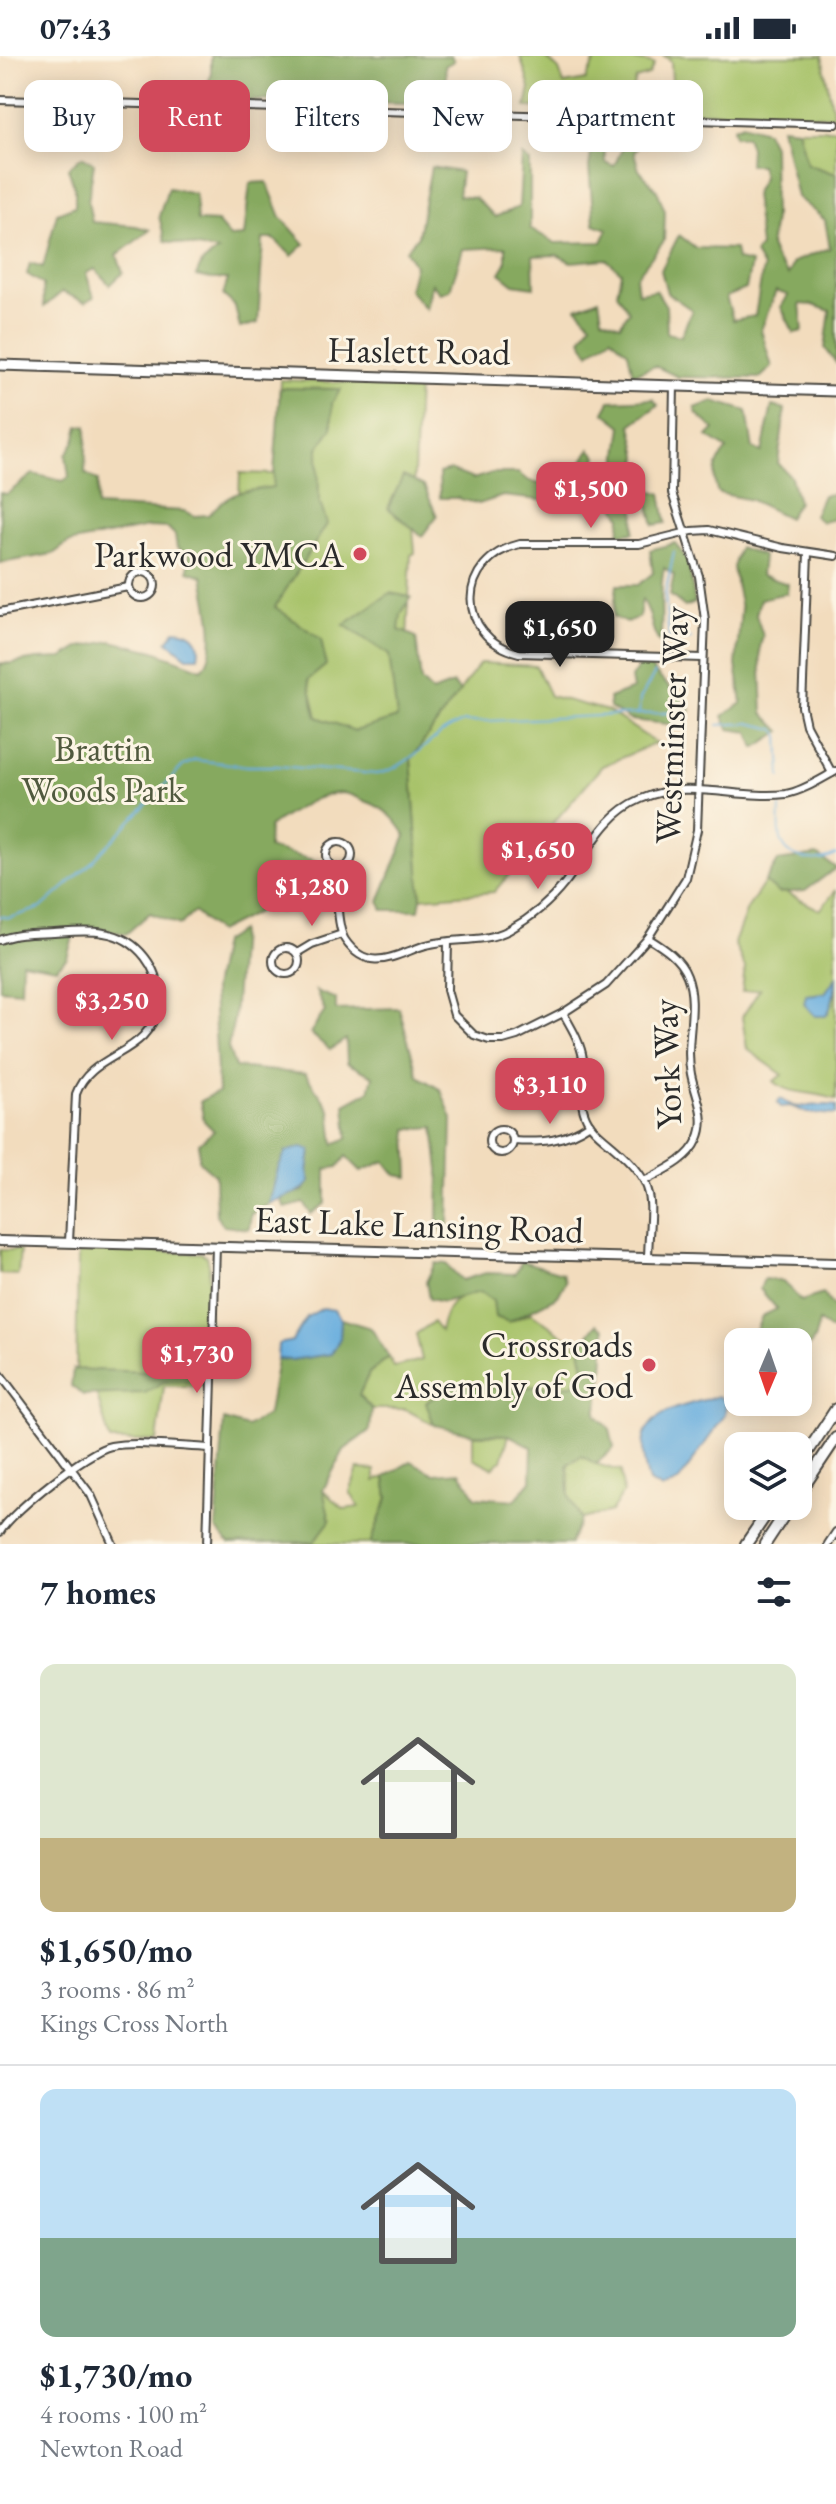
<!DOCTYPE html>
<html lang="en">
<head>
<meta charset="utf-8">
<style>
  :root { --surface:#fff; --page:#f2f2f3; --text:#1f2937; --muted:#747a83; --line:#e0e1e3; --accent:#d1495b }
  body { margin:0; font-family:"EB Garamond",serif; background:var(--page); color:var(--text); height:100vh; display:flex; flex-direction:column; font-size:30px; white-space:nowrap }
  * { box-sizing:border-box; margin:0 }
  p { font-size:26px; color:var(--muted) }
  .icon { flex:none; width:44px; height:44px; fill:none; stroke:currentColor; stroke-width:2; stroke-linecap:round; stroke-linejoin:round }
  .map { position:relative; height:1488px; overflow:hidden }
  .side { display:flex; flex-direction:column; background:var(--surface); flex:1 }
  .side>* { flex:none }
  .guide { position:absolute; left:24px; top:24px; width:788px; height:72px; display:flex; gap:16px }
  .needle { width:52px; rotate:182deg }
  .fabs { position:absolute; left:724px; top:1272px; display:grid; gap:16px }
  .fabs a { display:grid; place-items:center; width:88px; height:88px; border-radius:16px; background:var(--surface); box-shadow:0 4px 20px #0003; font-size:40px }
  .price { position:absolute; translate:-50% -68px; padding:0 18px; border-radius:16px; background:var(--accent); color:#fff; font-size:26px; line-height:52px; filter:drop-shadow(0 2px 4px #0008) }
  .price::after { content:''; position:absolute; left:50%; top:48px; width:24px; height:18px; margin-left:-12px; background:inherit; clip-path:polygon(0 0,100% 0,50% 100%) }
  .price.selected { background:#222; color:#fff }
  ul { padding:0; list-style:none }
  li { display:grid; align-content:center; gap:16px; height:424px; padding:0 40px }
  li+li { border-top:2px solid var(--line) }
  li span { display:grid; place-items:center; height:248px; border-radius:16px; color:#555 }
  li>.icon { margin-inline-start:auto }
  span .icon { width:144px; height:144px; fill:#fffc; stroke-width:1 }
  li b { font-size:34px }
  h2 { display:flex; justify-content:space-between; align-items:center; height:96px; padding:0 40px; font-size:34px }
  .pill { padding:0 28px; border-radius:16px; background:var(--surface); box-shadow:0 4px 20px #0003; font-size:28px; line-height:72px }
  .pill.selected { background:var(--accent); color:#fff }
  .status { display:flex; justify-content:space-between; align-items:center; height:56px; padding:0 40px; background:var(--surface); direction:ltr }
  .status svg { height:22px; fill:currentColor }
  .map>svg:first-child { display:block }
  .green { fill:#a8c36a; stroke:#6a774a; stroke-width:2 }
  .forest { fill:#86a95e; stroke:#586a44; stroke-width:2 }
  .water { fill:#68adde; stroke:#4a6c84; stroke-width:2 }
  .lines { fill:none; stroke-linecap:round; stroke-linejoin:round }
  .stream { stroke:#68adde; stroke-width:2 }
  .minor-casing { stroke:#494641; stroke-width:10 }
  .tertiary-casing { stroke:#494641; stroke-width:12 }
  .secondary-casing { stroke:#494641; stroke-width:13 }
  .primary-casing { stroke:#494641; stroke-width:14 }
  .minor { stroke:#fff; stroke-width:6 }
  .tertiary { stroke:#fff; stroke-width:8 }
  .secondary { stroke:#fff; stroke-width:9 }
  .primary { stroke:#fff; stroke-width:10 }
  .poi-dot { fill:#d1495b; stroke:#fcf5e5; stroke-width:3 }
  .labels { text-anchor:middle; stroke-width:6; stroke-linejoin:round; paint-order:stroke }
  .street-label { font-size:36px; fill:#2b2b2b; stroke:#fcf5e5 }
  .poi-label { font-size:36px; fill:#2b2b2b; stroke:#fcf5e5; text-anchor:end }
  .park-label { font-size:36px; fill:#50593e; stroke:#fcf5e5 }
</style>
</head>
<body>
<div class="status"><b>07:43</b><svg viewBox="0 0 49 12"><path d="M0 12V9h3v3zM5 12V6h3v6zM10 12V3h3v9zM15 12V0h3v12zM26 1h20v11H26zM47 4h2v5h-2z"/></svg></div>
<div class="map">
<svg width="836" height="1488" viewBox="0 0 836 1488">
  <rect width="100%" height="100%" fill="#fcf5e5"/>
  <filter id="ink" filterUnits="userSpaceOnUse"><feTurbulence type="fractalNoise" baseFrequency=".0125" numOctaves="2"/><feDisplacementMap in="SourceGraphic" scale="16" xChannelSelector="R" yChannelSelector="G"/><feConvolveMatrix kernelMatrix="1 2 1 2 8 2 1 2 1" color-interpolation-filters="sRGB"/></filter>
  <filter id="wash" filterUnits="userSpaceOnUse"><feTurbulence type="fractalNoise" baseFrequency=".006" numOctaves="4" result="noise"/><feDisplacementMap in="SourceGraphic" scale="32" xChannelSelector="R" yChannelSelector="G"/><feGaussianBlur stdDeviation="1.8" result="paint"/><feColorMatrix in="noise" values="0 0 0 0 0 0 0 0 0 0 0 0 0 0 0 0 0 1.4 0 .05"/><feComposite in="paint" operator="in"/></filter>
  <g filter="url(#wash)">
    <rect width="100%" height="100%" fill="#f2dcbd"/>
    <g class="green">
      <path d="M520,0H544L559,14L564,28L586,24L597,0H615L654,8L649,19L636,23L633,34L650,40L672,25L671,5L664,0H822L834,60L526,51L530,32Z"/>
      <path d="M798,73H836V118L807,108Z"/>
      <path d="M280,324L418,329L412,460L415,497L411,499L401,711L0,801V607L232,614L240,417L276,418Z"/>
      <path d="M480,607L536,610L550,640L608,655L656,687L602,710L494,836L421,842L411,703Z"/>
      <path d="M765,826L820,854L836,834V1044C818,1035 788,1040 774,1025L783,1019L747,993L742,961L760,933L742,936L745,912L734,887L747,853Z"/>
      <path d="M78,1193L201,1197L207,1200L209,1210L207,1330H164L157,1385H110L94,1329L76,1328Z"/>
      <path d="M0,1194H20L18,1219L0,1218Z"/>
      <path d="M480,1235L494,1245L509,1266L531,1257L580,1291L584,1312L573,1329L504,1332L450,1331L427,1346L434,1369L405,1353H372L359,1339L369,1317L389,1301L394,1311L422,1304L416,1278L433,1266L440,1275C446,1247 453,1242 480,1235Z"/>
      <path d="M473,1379H509L502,1404L493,1412L473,1402Z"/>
      <path d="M582,1400L596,1408L621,1415L623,1437L611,1456L581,1463L569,1440L568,1407Z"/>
      <path d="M358,1413L375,1414V1425L385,1421L388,1441L370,1488H294L314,1486L322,1434L344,1453L359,1451L350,1436Z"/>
    </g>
    <g class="forest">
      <path d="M211,0H451L454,5L445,10L447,34L452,40L448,45L430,48L308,44L204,45L211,17Z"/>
      <path d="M585,64L604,72L605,106L614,110L627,83L625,66L644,67L649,73L634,96L639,114L657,134L665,155L664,185L636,221L638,237L656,234L666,250L667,277L681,280L692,254L667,237L661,214L679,179L696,192L735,193L737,204L751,207L746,233L726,241L733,264L755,260L763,212L755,198L760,190L754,138L763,121L760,109H749L750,92L746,80H735L733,72L742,68L766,75L773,89L774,162L770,190L776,204L788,219L793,206L830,192L825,164L797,141L781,71L798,73L807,108L836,118V307L825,292L830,255L813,249L800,248L803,275L794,277L781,251L788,239L776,235L761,274L772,311L760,322L678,321L655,310L633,318L628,296L611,281L589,297L581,283L591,267L577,252L599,243L602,262L620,269L629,255L617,237L621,216L606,203L571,206L557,199L533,200L534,231L514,228L500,217L506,207V191L463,193L450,234L440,237L432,227L426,253L409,234L415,209L406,194L418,180L431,111L461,116L458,140L475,142L495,161L519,151L522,100L530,106V172L555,187L602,186L608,173L594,168L589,111L594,79L579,70Z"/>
      <path d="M82,100L94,107L88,145L92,166L136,170L150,174L117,199L123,217L110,229L95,213L86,217L94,241L85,246L62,236L44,251L43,228L27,218L30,207L43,211L57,157L75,150V134L68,112Z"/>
      <path d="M267,126L281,161L305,188L292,200L274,183H263L258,267L240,272L235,250L223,239L228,223H211L196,220L202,207L218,195L165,185L159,160L168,132L195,137L197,165L217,166L230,181L244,180L250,127Z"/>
      <path d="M280,332L341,333L332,347V372L318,392L319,444L327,468L275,551L321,583L326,609L308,624L317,661L355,675L397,662L389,599L344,569L390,537L411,541L401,558L399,574L416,581L421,625L432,636L453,628L460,635L411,703L421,842L419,854H383L379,845L406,780C395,762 385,752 365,745C358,742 349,737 341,737C315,738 290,757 269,771L268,792L317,805L324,835L280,856L269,850L218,876L194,856L180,869L150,857L126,878L101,873H75L67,902L56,912L22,906L21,935L0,933V609L37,603L62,602L81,591L111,585L154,595L202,613C221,592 207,546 203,520L188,515L189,498L177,492L175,479L168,472L148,471L68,487L53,498L0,507V437L7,438L33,418L63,425L69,421L66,399L75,385L79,370H87L85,417L98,425L97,450L184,455L194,460L208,459C232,434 240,436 273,431Z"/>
      <path d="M653,343L658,349L631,369L638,399L636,431L661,437L666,467L654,469L648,446L635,447L634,476L619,478L621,461L613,446L548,445L503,440L479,448L457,442H440L439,417L450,414L473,423L492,417H519C531,432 561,430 579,430L580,410L590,393L597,400L590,424L601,436L617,432L618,398L622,370L604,356L610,345Z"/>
      <path d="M713,345L747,355L753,393L762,396L772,350L785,353L778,407L791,421L798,446L788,462L751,444L718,437C711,421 716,406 727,393L707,380L714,373L697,358L695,352Z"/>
      <path d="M403,420L424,430L437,460L422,480L388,452Z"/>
      <path d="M836,438V463L822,466L814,460L823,439Z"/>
      <path d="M675,487L688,505L695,547L685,551L670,539L674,519L664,512C658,537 664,562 660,587C649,574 654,560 642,543L639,561L626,567L613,561L617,529H638L653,517L650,494Z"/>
      <path d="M739,491L763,500L761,519L788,528L787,537L760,543L756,559L763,580L760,591L763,657L781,675L755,692L749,676L729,673L723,660L742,647L736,609L741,553L733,512Z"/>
      <path d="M643,604L691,654L677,669L630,664L610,652L609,642L633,633L631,622Z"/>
      <path d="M817,799L836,812L805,835L779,837L765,826L778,805Z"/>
      <path d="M240,875L234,963L228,991L235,1011L305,1018L330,1053L334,1088L348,1082L345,1048L369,1035L373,1020L347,1007L346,983L330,994L310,977L325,955L316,935L336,943V954L399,952L418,1020L441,1034L452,1063L449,1170L444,1181L438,1165L439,1114L434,1071L407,1073L409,1121L396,1119L385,1105L361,1115L346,1100L338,1111L326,1113V1147L311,1158L304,1147L285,1152L280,1141L303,1135L310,1126L308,1116L311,1095L286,1096L278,1113L269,1148L251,1158L249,1173L224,1170L216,1159L215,1119L199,1105V1087L214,1075L204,1065L200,1045L218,1036L213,933L222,886Z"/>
      <path d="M522,1205L562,1217L566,1225L558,1240L509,1266L495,1261L493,1245L480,1236L443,1246L429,1243L426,1226L435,1207L446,1208L462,1224L486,1217L515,1218Z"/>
      <path d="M764,1223L783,1225L801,1245L823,1238L836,1254V1277L819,1266L814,1284L801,1301H798V1286H756L753,1282L762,1260L777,1253L760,1233Z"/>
      <path d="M341,1263L371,1272L389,1301L369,1317L359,1339L372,1353L370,1374L344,1394L323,1434L330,1465L314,1486L229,1488L216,1473L224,1364L247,1371L268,1358L277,1303L291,1304L331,1298L340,1282Z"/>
      <path d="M597,1268L605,1273L603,1317L596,1359L610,1373L614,1392L596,1408L582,1400L568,1407L569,1440L581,1463L570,1488H370L388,1442L385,1421L411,1405L434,1418L460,1416L476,1441L515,1444L531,1425L532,1391L509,1379L473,1378L434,1369L426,1346L450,1331L504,1332L573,1329L584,1312L580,1291Z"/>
      <path d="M73,1313L198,1318V1325L163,1326L145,1337L83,1339L71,1330Z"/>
    </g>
    <g class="water">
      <path d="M176,574C193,575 202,584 198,601H187L167,585Z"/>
      <path d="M836,921C836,931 832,952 826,960H815L804,948L806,939L825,937Z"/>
      <path d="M780,1043C785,1045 789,1048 793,1050C804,1053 819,1046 836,1050V1059L808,1057L790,1050L781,1051L777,1047Z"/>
      <path d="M302,1091L311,1094L308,1116L310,1126C299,1140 284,1139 269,1148L278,1113L286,1096Z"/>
      <path d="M323,1252L334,1254L341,1263L340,1282L331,1298L291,1304L277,1303L278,1288L292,1285L307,1261Z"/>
      <path d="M719,1340L726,1346L725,1359L678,1426L662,1433L649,1426C628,1359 664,1355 719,1340Z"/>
    </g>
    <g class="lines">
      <g class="stream">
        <path d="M674,496L665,539L669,582L691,583"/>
        <path d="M639,656L640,643L655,617"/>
        <path d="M718,669L749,667L775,673L779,679L781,721"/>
        <path d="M780,751C779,776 776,796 804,803C816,806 825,804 836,799"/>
        <path d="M0,860L9,862L41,852L89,809L183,710L195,704L248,710H277L377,718C411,712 431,676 464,666L686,656"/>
      </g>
    </g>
  </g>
  <g filter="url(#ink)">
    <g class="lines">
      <g class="minor-casing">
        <g id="minor">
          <path d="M0,44L836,68"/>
          <path d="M808,497L802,651L806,669L832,717"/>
          <circle cx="142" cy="529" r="13"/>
          <path d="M0,556L128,531"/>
          <path d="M703,602L519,597C455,582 456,503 520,488H639L692,475L709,474L783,492L836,500"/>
          <circle cx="339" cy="799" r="13"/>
          <path d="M339,812C335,827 337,871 345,884C369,919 396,898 426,889C455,881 482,888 509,874C531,862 550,846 565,827C589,796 603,759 641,743C688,722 739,744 786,738C803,735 821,723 836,715"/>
          <path d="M0,884C17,877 36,878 54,877C70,876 88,874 104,877C137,882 162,913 158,947C152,1001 92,994 76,1038L69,1186"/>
          <path d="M448,886L447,934L454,959L474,979L489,984H503L517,980L563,957L606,929L648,882L686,822L697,774L705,564L699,520L672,437L674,329"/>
          <circle cx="286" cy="905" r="13"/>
          <path d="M297,897L312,888L342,878"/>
          <path d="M563,957C571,971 581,987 583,1003C585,1021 578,1042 585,1059C590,1073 604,1082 614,1091C662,1132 649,1145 648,1203"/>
          <circle cx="501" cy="1085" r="12"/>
          <path d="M513,1085C543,1087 565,1085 590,1068"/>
          <path d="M646,1124C665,1114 689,1104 698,1083C708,1061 695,1039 691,1018C684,986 699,950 687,920C680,902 664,892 648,882"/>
          <path d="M0,1318L91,1439L113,1488"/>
          <path d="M0,1476C11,1456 89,1394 111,1390C137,1385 182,1391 210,1392"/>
          <path d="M207,1488L216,1190"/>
          <path d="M828,1488L836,1476"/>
        </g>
      </g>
      <g class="tertiary-casing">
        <path id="tertiary" d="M0,1185L836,1207"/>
      </g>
      <g class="secondary-casing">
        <path id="secondary" d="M0,309L836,335"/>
      </g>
      <g class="primary-casing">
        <g id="primary">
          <path d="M798,1411L836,1353"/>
          <path d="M798,1439L836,1382"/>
          <path d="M746,1488L772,1450"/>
          <path d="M765,1488L790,1450"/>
        </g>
      </g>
      <use href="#minor" class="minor"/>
      <use href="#tertiary" class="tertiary"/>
      <use href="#secondary" class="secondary"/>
      <use href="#primary" class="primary"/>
    </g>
  </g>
  <g class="poi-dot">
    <circle cx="360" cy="498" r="8"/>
    <circle cx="649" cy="1309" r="8"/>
  </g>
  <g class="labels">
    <g class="street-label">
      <text transform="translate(419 294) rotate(1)" y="13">Haslett Road</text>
      <text transform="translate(671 669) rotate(-88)" y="13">Westminster Way</text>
      <text transform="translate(666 1008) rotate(-92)" y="13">York Way</text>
      <text transform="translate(419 1168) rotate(2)" y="13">East Lake Lansing Road</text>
    </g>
    <g class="poi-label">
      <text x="344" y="511">Parkwood YMCA</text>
      <text x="633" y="1301">Crossroads<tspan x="633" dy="41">Assembly of God</tspan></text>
    </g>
    <g class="park-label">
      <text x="103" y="705">Brattin<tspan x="103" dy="41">Woods Park</tspan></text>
    </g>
  </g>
</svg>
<div class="fabs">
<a><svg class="needle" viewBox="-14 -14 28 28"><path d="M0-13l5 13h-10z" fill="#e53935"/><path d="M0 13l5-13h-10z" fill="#747a83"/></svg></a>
<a><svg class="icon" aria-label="layers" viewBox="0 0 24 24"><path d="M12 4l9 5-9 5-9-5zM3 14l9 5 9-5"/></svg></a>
</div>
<b class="price" style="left:591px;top:474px">$1,500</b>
<b class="price selected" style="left:560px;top:613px">$1,650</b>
<b class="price" style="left:538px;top:835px">$1,650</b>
<b class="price" style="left:312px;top:872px">$1,280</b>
<b class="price" style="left:112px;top:986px">$3,250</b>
<b class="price" style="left:550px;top:1070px">$3,110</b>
<b class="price" style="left:197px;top:1339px">$1,730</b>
<div class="guide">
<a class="pill">Buy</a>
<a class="pill selected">Rent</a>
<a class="pill">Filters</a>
<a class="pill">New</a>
<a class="pill">Apartment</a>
</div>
</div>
<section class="side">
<h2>7 homes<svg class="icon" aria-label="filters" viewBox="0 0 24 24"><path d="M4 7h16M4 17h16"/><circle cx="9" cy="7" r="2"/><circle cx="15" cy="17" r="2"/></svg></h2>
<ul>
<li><span style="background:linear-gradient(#dfe7d0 70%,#c2b280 0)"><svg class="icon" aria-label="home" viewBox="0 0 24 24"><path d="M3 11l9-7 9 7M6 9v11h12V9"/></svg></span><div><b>$1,650/mo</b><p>3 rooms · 86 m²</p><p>Kings Cross North</p></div></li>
<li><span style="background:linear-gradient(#bfe0f5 60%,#7fa58c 0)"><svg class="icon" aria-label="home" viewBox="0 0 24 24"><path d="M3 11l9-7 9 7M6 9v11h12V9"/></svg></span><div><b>$1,730/mo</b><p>4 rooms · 100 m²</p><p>Newton Road</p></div></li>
</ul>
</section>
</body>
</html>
